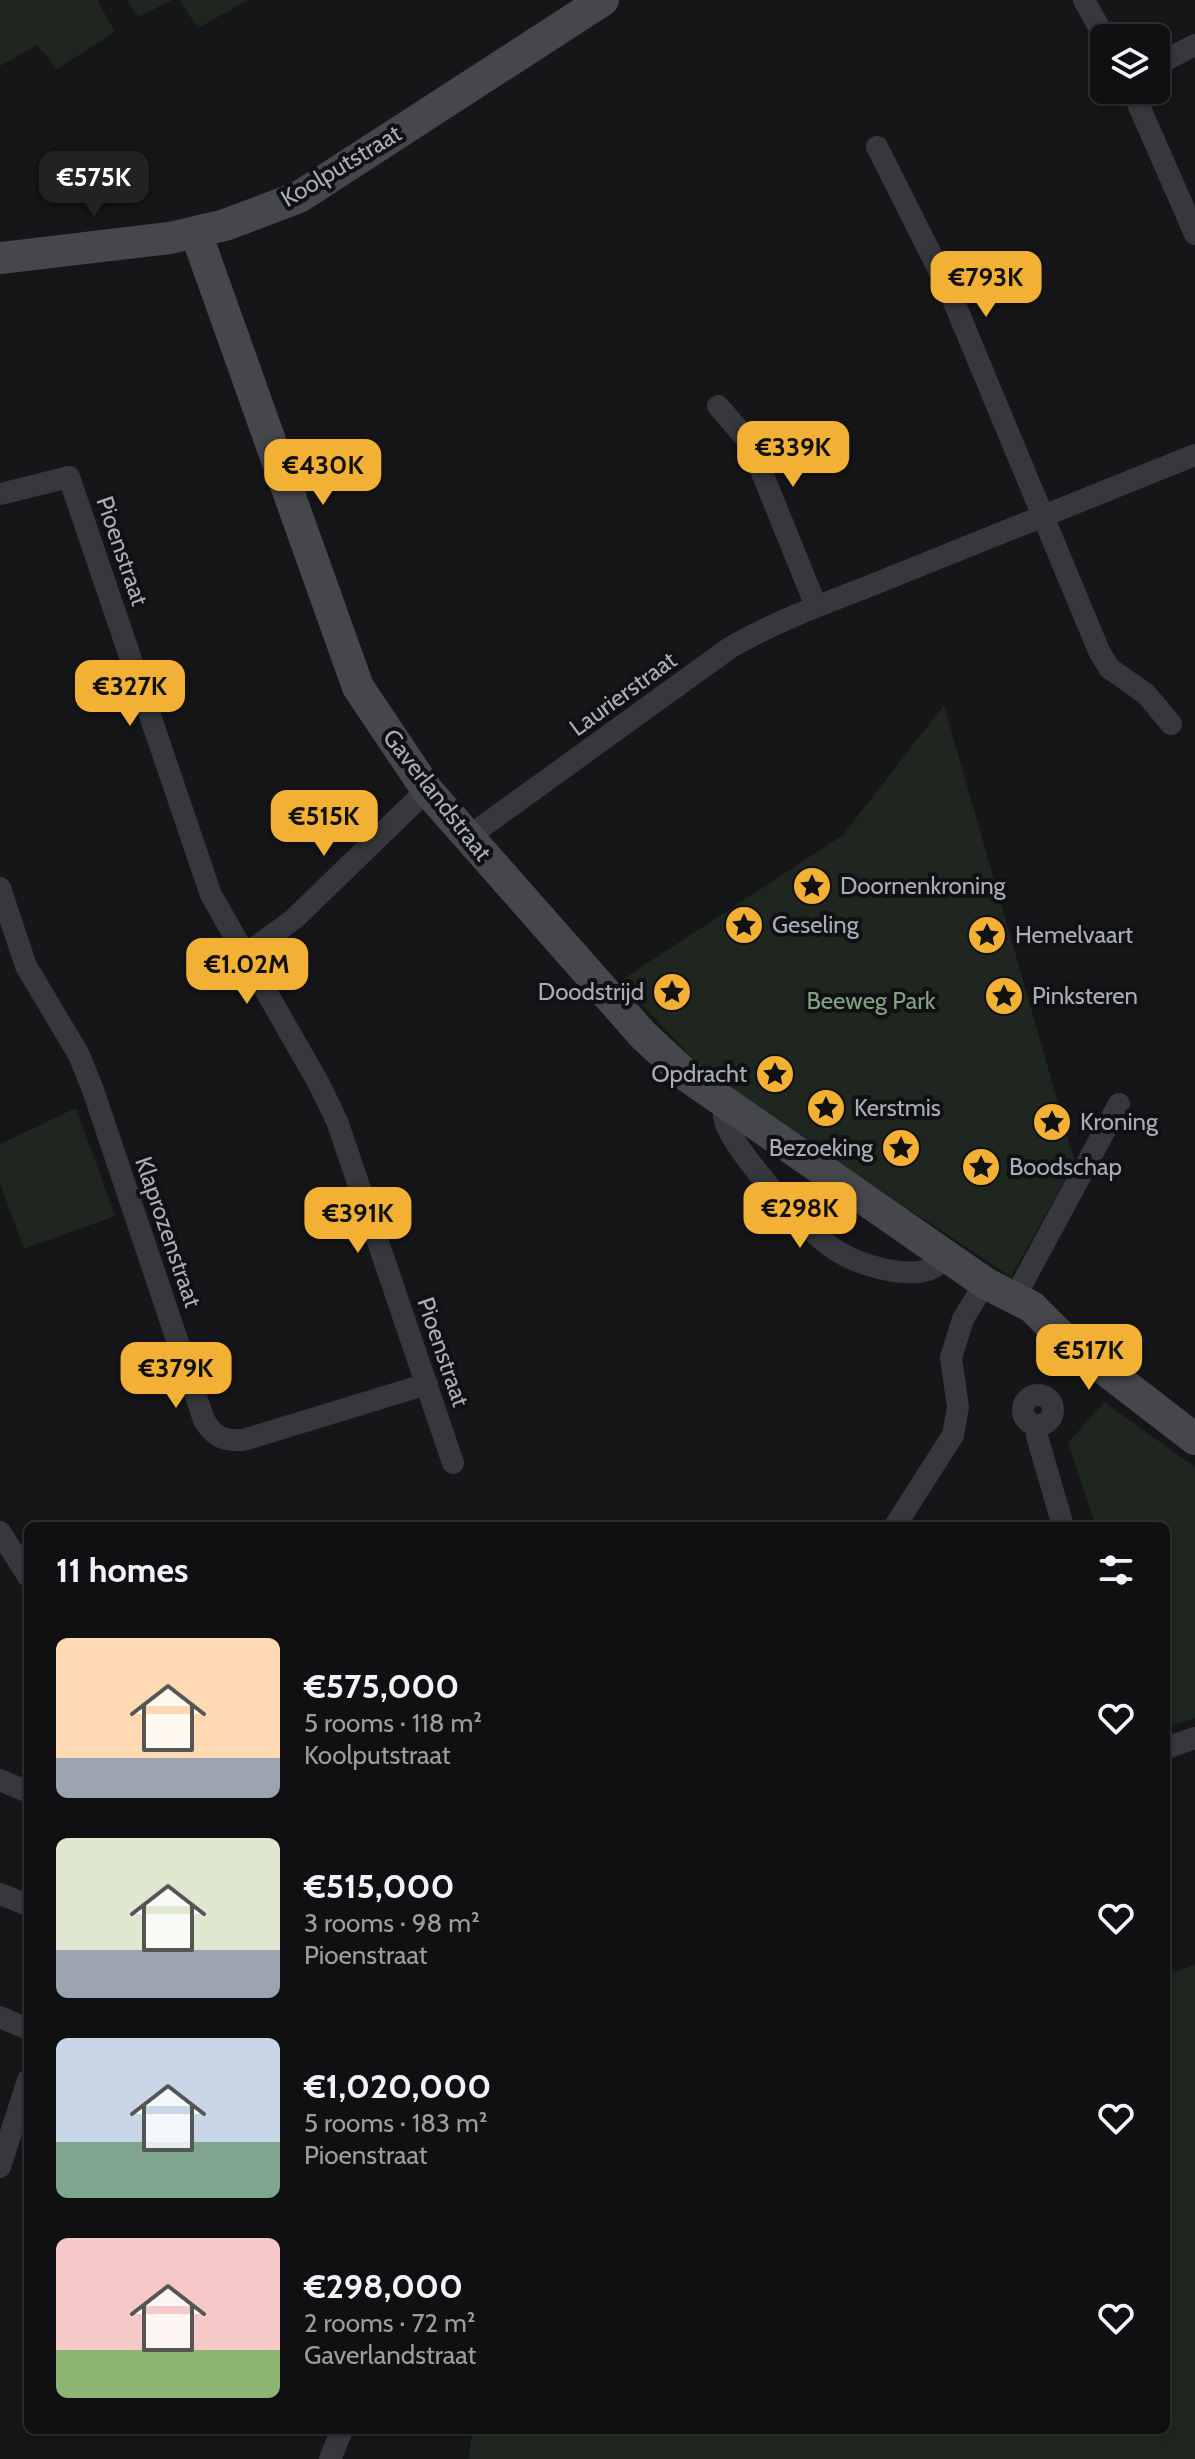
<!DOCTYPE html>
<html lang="en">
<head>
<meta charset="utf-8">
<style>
  :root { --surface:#101012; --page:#19191b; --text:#f1f3f6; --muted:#9c9d9f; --line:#303032; --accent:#f2b134 }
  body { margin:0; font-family:Cabin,sans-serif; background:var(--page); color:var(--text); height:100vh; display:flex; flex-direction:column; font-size:30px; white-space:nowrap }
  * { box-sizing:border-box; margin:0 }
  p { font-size:26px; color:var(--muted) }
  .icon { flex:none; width:44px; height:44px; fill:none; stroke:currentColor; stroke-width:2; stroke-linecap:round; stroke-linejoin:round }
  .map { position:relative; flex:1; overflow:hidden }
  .details { position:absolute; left:24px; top:1522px; width:1146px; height:912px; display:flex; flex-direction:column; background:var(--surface); border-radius:12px; box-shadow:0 2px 6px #0004,0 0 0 2px var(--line) }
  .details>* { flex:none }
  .fabs { position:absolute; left:1090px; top:24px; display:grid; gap:16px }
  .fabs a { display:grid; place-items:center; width:80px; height:80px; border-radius:12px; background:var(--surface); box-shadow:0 2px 6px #0004,0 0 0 2px var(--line); font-size:40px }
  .price { position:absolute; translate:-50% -68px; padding:0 18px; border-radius:16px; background:var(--accent); color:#111; font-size:26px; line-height:52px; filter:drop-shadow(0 2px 4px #0008) }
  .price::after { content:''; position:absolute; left:50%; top:48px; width:24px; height:18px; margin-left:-12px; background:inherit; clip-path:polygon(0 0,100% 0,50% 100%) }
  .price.current { background:#222; color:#fff }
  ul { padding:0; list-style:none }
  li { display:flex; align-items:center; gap:24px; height:200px; padding:0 32px }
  li span { display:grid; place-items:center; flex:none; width:224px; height:160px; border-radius:12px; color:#555 }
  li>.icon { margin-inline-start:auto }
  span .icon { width:96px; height:96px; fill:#fffc; stroke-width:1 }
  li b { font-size:34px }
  h2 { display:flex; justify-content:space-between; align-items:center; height:96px; padding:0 32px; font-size:34px }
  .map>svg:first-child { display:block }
  .green { fill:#1e261f }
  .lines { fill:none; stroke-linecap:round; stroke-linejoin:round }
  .street { stroke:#37383d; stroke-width:22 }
  .secondary { stroke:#45474d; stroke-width:32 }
  .labels { text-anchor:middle; stroke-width:8; stroke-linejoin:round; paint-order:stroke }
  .street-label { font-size:24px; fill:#a8adb8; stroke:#111113 }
  .poi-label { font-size:24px; fill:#a8adb8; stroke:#111113; text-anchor:start }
  .park-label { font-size:24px; fill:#7fa381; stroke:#111113 }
</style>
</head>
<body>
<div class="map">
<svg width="1195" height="2459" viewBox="0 0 1195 2459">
  <rect width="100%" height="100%" fill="#161618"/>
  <g class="green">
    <path d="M0,0H97L115,32L57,69L37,45L0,66Z"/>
    <path d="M127,0H172L138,17Z"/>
    <path d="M179,0H248L198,28Z"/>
    <path d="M944,705L1075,1162L1011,1277L711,1078L620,981L843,835Z"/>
    <path d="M76,1108L115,1216L24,1249L0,1183V1144Z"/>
    <path d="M1104,1402L1195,1467V1718L1166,1727V1526H1096L1068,1443Z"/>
    <path d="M1195,1965V2459H469L472,2430H1166V1974Z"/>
  </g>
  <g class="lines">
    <g class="street">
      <path d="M1084,0L1105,38"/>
      <path d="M1156,65L1195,45"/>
      <path d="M1132,90L1195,234"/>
      <path d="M877,147L949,290L1099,651L1109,668L1146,694L1171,724"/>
      <path d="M718,406L750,443L816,606"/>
      <path d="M0,494L69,477L211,895L319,1084L337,1121L453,1463"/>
      <path d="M468,837L731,647C773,623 817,606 862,589L1195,455"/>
      <path d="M0,888L26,966L79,1055L93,1090L204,1420C214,1437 223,1441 243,1440L427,1384"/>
      <path d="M245,955L294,919L427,790"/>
      <path d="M726,1105C725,1107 724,1115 724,1117C728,1146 808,1233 834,1249C856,1264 902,1278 928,1270C937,1267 942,1261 947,1255"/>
      <path d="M1015,1297L1119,1104"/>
      <circle cx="1038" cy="1410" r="15"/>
      <path d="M1038,1425L1037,1436L1063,1526"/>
      <path d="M895,1526L953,1435L958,1407L951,1358L963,1319L985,1283"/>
      <path d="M0,1532L28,1576"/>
      <path d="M1166,1748L1195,1738"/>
      <path d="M0,1780L28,1792"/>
      <path d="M0,1894L28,1905"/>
      <path d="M0,2017L28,2029"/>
      <path d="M0,2167L28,2080"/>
      <path d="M330,2459L342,2430"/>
    </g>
    <g class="secondary">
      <path d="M196,233L358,687L427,790L643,1035L687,1076L985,1283L1032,1307L1060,1335L1195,1439"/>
      <path d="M0,258L170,238L225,225L299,197L603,0"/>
    </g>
  </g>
  <defs>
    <g id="sight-disc" transform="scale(2)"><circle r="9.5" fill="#f2b134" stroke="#111113"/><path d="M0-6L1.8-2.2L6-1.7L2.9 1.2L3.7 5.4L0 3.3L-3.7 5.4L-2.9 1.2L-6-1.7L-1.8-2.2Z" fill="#111"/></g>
  </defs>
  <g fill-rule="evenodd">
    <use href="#sight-disc" x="812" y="886"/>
    <use href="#sight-disc" x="744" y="925"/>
    <use href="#sight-disc" x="987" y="935"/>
    <use href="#sight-disc" x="672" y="992"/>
    <use href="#sight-disc" x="1004" y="996"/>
    <use href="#sight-disc" x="775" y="1074"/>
    <use href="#sight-disc" x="826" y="1108"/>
    <use href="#sight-disc" x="1052" y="1122"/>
    <use href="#sight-disc" x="901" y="1148"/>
    <use href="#sight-disc" x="981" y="1167"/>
  </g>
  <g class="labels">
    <g class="street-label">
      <text transform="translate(341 166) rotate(-31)" y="8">Koolputstraat</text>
      <text transform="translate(122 551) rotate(71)" y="8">Pioenstraat</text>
      <text transform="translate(623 694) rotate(-36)" y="8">Laurierstraat</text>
      <text transform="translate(437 795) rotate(52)" y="8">Gaverlandstraat</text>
      <text transform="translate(168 1232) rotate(71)" y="8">Klaprozenstraat</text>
      <text transform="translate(443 1352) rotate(71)" y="8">Pioenstraat</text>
    </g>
    <g class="poi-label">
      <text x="840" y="894">Doornenkroning</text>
      <text x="772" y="933">Geseling</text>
      <text x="1015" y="943">Hemelvaart</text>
      <text x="644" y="1000" text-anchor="end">Doodstrijd</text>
      <text x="1032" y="1004">Pinksteren</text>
      <text x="747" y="1082" text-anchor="end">Opdracht</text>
      <text x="854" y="1116">Kerstmis</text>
      <text x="1080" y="1130">Kroning</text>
      <text x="873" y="1156" text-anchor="end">Bezoeking</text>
      <text x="1009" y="1175">Boodschap</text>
    </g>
    <g class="park-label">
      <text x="871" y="1009">Beeweg Park</text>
    </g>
  </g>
</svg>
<div class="fabs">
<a><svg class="icon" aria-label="layers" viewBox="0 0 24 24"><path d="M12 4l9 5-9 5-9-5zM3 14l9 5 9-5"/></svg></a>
</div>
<b class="price current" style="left:94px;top:219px">€575K</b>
<b class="price" style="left:986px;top:319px">€793K</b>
<b class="price" style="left:793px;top:489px">€339K</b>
<b class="price" style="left:323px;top:507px">€430K</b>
<b class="price" style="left:130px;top:728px">€327K</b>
<b class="price" style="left:324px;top:858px">€515K</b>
<b class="price" style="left:247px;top:1006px">€1.02M</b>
<b class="price" style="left:800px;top:1250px">€298K</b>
<b class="price" style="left:358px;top:1255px">€391K</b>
<b class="price" style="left:1089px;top:1392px">€517K</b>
<b class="price" style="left:176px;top:1410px">€379K</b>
<section class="details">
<h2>11 homes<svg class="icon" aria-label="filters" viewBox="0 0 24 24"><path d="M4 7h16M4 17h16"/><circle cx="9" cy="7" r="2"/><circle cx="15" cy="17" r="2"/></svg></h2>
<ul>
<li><span style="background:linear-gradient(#ffd9b3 75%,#9aa5b1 0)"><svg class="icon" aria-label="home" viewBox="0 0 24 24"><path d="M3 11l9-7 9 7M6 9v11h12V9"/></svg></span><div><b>€575,000</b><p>5 rooms · 118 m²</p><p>Koolputstraat</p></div><svg class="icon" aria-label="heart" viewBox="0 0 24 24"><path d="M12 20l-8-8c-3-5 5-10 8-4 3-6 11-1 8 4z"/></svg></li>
<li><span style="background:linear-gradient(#dfe7d0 70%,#9aa5b1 0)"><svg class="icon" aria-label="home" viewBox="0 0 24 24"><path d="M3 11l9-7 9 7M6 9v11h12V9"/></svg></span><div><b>€515,000</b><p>3 rooms · 98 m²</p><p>Pioenstraat</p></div><svg class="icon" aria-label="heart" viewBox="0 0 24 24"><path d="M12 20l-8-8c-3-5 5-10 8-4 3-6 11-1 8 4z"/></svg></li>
<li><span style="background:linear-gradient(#c9d6e8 65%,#7fa58c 0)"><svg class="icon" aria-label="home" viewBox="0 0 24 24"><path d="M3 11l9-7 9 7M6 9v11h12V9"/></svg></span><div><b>€1,020,000</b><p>5 rooms · 183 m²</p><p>Pioenstraat</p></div><svg class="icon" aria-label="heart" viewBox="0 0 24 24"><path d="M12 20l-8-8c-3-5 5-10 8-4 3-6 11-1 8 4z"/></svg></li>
<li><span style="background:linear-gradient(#f6c9c9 70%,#8fb573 0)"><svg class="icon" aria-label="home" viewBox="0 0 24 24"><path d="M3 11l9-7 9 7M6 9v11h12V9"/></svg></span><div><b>€298,000</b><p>2 rooms · 72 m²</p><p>Gaverlandstraat</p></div><svg class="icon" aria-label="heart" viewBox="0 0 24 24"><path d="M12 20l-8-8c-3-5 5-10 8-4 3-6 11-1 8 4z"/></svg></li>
</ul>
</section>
</div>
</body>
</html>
